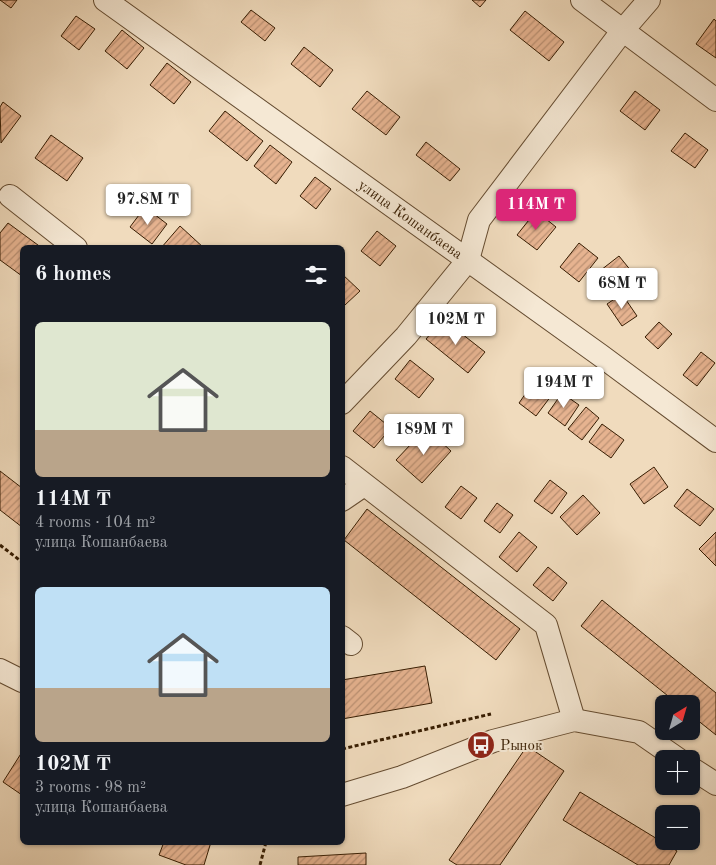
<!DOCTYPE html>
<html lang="en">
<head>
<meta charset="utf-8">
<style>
  :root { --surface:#171b24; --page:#20242c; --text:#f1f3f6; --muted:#9ea1a6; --accent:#db2777 }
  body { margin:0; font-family:"Old Standard TT",serif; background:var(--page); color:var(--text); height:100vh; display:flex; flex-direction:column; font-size:19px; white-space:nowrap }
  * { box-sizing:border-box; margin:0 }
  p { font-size:16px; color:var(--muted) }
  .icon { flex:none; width:28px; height:28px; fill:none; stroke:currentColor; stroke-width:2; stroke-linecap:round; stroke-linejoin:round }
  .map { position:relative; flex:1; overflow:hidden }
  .panel { position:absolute; left:20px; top:245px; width:325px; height:600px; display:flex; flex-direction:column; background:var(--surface); border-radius:8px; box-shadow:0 1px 4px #0004 }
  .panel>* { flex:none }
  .needle { width:32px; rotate:37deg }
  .fabs { position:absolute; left:655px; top:695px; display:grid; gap:10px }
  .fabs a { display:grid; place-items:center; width:45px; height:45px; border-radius:8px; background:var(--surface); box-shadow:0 1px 4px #0004; font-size:25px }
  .price { position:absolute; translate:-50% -42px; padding:0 11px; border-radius:5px; background:#fff; color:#222; font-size:16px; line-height:32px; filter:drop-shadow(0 1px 2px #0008) }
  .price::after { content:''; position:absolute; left:50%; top:30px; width:15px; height:11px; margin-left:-8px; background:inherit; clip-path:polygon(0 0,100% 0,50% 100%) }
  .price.selected { background:var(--accent); color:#fff }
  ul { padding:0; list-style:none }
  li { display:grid; align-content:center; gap:10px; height:265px; padding:0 15px }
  li span { display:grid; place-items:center; height:155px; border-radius:8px; color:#555 }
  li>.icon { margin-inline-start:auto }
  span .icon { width:90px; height:90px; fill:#fffc; stroke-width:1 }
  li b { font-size:21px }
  h2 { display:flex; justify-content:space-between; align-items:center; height:60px; padding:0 15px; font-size:21px }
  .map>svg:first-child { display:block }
  .building { fill:url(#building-hatch); stroke:#371d02 }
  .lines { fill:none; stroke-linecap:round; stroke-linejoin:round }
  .minor-casing { stroke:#654c31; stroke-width:24 }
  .path { stroke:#371d02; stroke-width:3; stroke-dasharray:4 2.5; stroke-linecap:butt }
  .minor { stroke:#f5e8d4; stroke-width:22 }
  .labels { text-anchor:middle; stroke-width:4; stroke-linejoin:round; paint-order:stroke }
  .street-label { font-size:15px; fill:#371d02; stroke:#f5e8d4 }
  .poi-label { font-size:15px; fill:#371d02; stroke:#f5e8d4; text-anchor:start }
</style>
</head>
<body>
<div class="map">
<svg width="716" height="865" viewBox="0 0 716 865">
  <defs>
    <pattern id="building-hatch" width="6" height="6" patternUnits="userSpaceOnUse" patternTransform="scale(1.25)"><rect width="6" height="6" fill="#e6b390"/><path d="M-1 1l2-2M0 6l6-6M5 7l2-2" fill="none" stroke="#bb9173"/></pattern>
  </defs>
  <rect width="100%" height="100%" fill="#f0dbbd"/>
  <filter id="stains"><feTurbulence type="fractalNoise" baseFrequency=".004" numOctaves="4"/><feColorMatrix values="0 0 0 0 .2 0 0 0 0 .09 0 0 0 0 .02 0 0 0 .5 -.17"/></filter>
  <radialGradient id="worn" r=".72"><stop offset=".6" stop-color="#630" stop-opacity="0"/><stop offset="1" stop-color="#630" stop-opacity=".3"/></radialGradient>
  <g class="building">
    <path d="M0,0H17L11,8Z"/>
    <path d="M472,0H486L480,7Z"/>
    <path d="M251,10L275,28L265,41L241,22Z"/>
    <path d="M525,11L564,42L549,61L510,30Z"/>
    <path d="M76,16L95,29L79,50L61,36Z"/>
    <path d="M714,19L716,21V58L696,44Z"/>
    <path d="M122,30L144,48L127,69L105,51Z"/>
    <path d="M304,47L333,70L320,87L291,64Z"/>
    <path d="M167,63L191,82L174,104L150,85Z"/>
    <path d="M367,91L400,117L386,135L352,109Z"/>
    <path d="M635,91L660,110L645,130L620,111Z"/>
    <path d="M3,102L21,116L1,143L0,107Z"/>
    <path d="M225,111L263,141L247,161L209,131Z"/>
    <path d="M685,133L708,150L695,168L671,151Z"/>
    <path d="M51,135L83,158L67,181L35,158Z"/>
    <path d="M426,142L460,169L450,181L416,155Z"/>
    <path d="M270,145L292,162L276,184L254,166Z"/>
    <path d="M315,177L331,189L316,209L300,196Z"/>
    <path d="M145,207L167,224L152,244L130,227Z"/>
    <path d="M536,211L556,227L537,250L517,235Z"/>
    <path d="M8,223L42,248H22V276L0,260V233Z"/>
    <path d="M180,226L204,248H161Z"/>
    <path d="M377,231L396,246L380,266L361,251Z"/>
    <path d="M579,243L598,258L579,282L560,267Z"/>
    <path d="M619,256L636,277L617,291L601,270Z"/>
    <path d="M342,274L360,291L345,305L342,303Z"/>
    <path d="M622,294L637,316L622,326L607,304Z"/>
    <path d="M443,319L485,352L468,373L426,339Z"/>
    <path d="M659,322L672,334L658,349L645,337Z"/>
    <path d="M701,352L715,363L697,386L683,375Z"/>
    <path d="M410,360L434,379L419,398L395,379Z"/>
    <path d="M533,383L551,396L536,416L519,403Z"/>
    <path d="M562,393L579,405L565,426L548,413Z"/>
    <path d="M586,407L599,418L582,440L568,429Z"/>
    <path d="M370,411L391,428L374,448L353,431Z"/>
    <path d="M602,424L624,440L611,458L589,442Z"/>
    <path d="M426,428L451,451L422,483L396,460Z"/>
    <path d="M654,467L668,487L644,504L630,484Z"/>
    <path d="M0,471L22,488V527L0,510Z"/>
    <path d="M550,480L567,493L552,514L534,501Z"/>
    <path d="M461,486L477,498L461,519L445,507Z"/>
    <path d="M687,489L714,509L700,526L674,506Z"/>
    <path d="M583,495L600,513L577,535L560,517Z"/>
    <path d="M497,503L513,515L500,533L484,521Z"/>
    <path d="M367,509L520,629L496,660L344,540Z"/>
    <path d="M519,532L537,547L517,572L499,557Z"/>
    <path d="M716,532V566L699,549Z"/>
    <path d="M548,567L567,583L553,601L533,585Z"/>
    <path d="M602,600L716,693V735L691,715V704H678L581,626Z"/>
    <path d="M425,666L432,703L342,719V680Z"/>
    <path d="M527,746L564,771L500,865H457L449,860Z"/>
    <path d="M22,752V795L3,782Z"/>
    <path d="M580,792L677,851L669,865H638L563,820Z"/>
    <path d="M164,842H211L204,865H186L159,855Z"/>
    <path d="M366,853V865H298V857Z"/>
  </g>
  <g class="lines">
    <g class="minor-casing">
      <g id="minor">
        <path id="s1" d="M105,0L600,355L716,441"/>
        <path d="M582,0L716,100"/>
        <path d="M10,196L76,248"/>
        <path d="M342,403L406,336L468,260L479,220L623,30L649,0"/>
        <path d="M342,467L546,625L574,720"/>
        <path d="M342,500L364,485"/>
        <path d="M342,637L351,644"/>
        <path d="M0,670L22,681"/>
        <path d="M691,768L716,784"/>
        <path d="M342,795L402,777L493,741L574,720L639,732L678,759"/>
      </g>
    </g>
    <g class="path">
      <path d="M0,545L22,562"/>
      <path d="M342,749L491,714"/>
      <path d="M260,865L266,842"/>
    </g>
    <use href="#minor" class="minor"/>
  </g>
  <defs>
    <g id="bus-disc" transform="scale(1.4375)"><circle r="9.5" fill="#8f2418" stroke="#f5e8d4"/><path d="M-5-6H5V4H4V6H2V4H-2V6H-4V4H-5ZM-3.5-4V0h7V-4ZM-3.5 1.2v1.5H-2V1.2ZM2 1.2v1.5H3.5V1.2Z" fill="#fff"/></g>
  </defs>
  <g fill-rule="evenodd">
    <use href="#bus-disc" x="481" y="745"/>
  </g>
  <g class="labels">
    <g class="street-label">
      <text dy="5" stroke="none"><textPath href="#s1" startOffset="376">улица Кошанбаева</textPath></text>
    </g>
    <g class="poi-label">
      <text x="500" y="750">Рынок</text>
    </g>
  </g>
  <rect width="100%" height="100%" filter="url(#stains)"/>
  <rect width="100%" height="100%" fill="url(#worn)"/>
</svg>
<div class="fabs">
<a><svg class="needle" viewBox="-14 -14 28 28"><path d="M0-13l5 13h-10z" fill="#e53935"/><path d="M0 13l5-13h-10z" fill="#9ea1a6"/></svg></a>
<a>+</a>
<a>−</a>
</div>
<b class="price" style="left:148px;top:226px">97.8M ₸</b>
<b class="price selected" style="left:536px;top:231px">114M ₸</b>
<b class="price" style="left:622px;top:310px">68M ₸</b>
<b class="price" style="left:456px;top:346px">102M ₸</b>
<b class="price" style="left:564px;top:409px">194M ₸</b>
<b class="price" style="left:424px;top:456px">189M ₸</b>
<section class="panel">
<h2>6 homes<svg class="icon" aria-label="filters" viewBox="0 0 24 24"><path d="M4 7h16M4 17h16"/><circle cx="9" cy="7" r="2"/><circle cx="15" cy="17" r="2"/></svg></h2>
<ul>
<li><span style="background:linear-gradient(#dfe7d0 70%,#b9a48a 0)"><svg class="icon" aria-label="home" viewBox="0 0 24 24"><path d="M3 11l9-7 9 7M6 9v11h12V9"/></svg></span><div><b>114M ₸</b><p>4 rooms · 104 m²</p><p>улица Кошанбаева</p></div></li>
<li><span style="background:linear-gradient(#bfe0f5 65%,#b9a48a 0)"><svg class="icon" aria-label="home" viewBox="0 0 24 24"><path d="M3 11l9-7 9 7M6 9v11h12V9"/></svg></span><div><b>102M ₸</b><p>3 rooms · 98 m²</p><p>улица Кошанбаева</p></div></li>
</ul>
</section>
</div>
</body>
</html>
